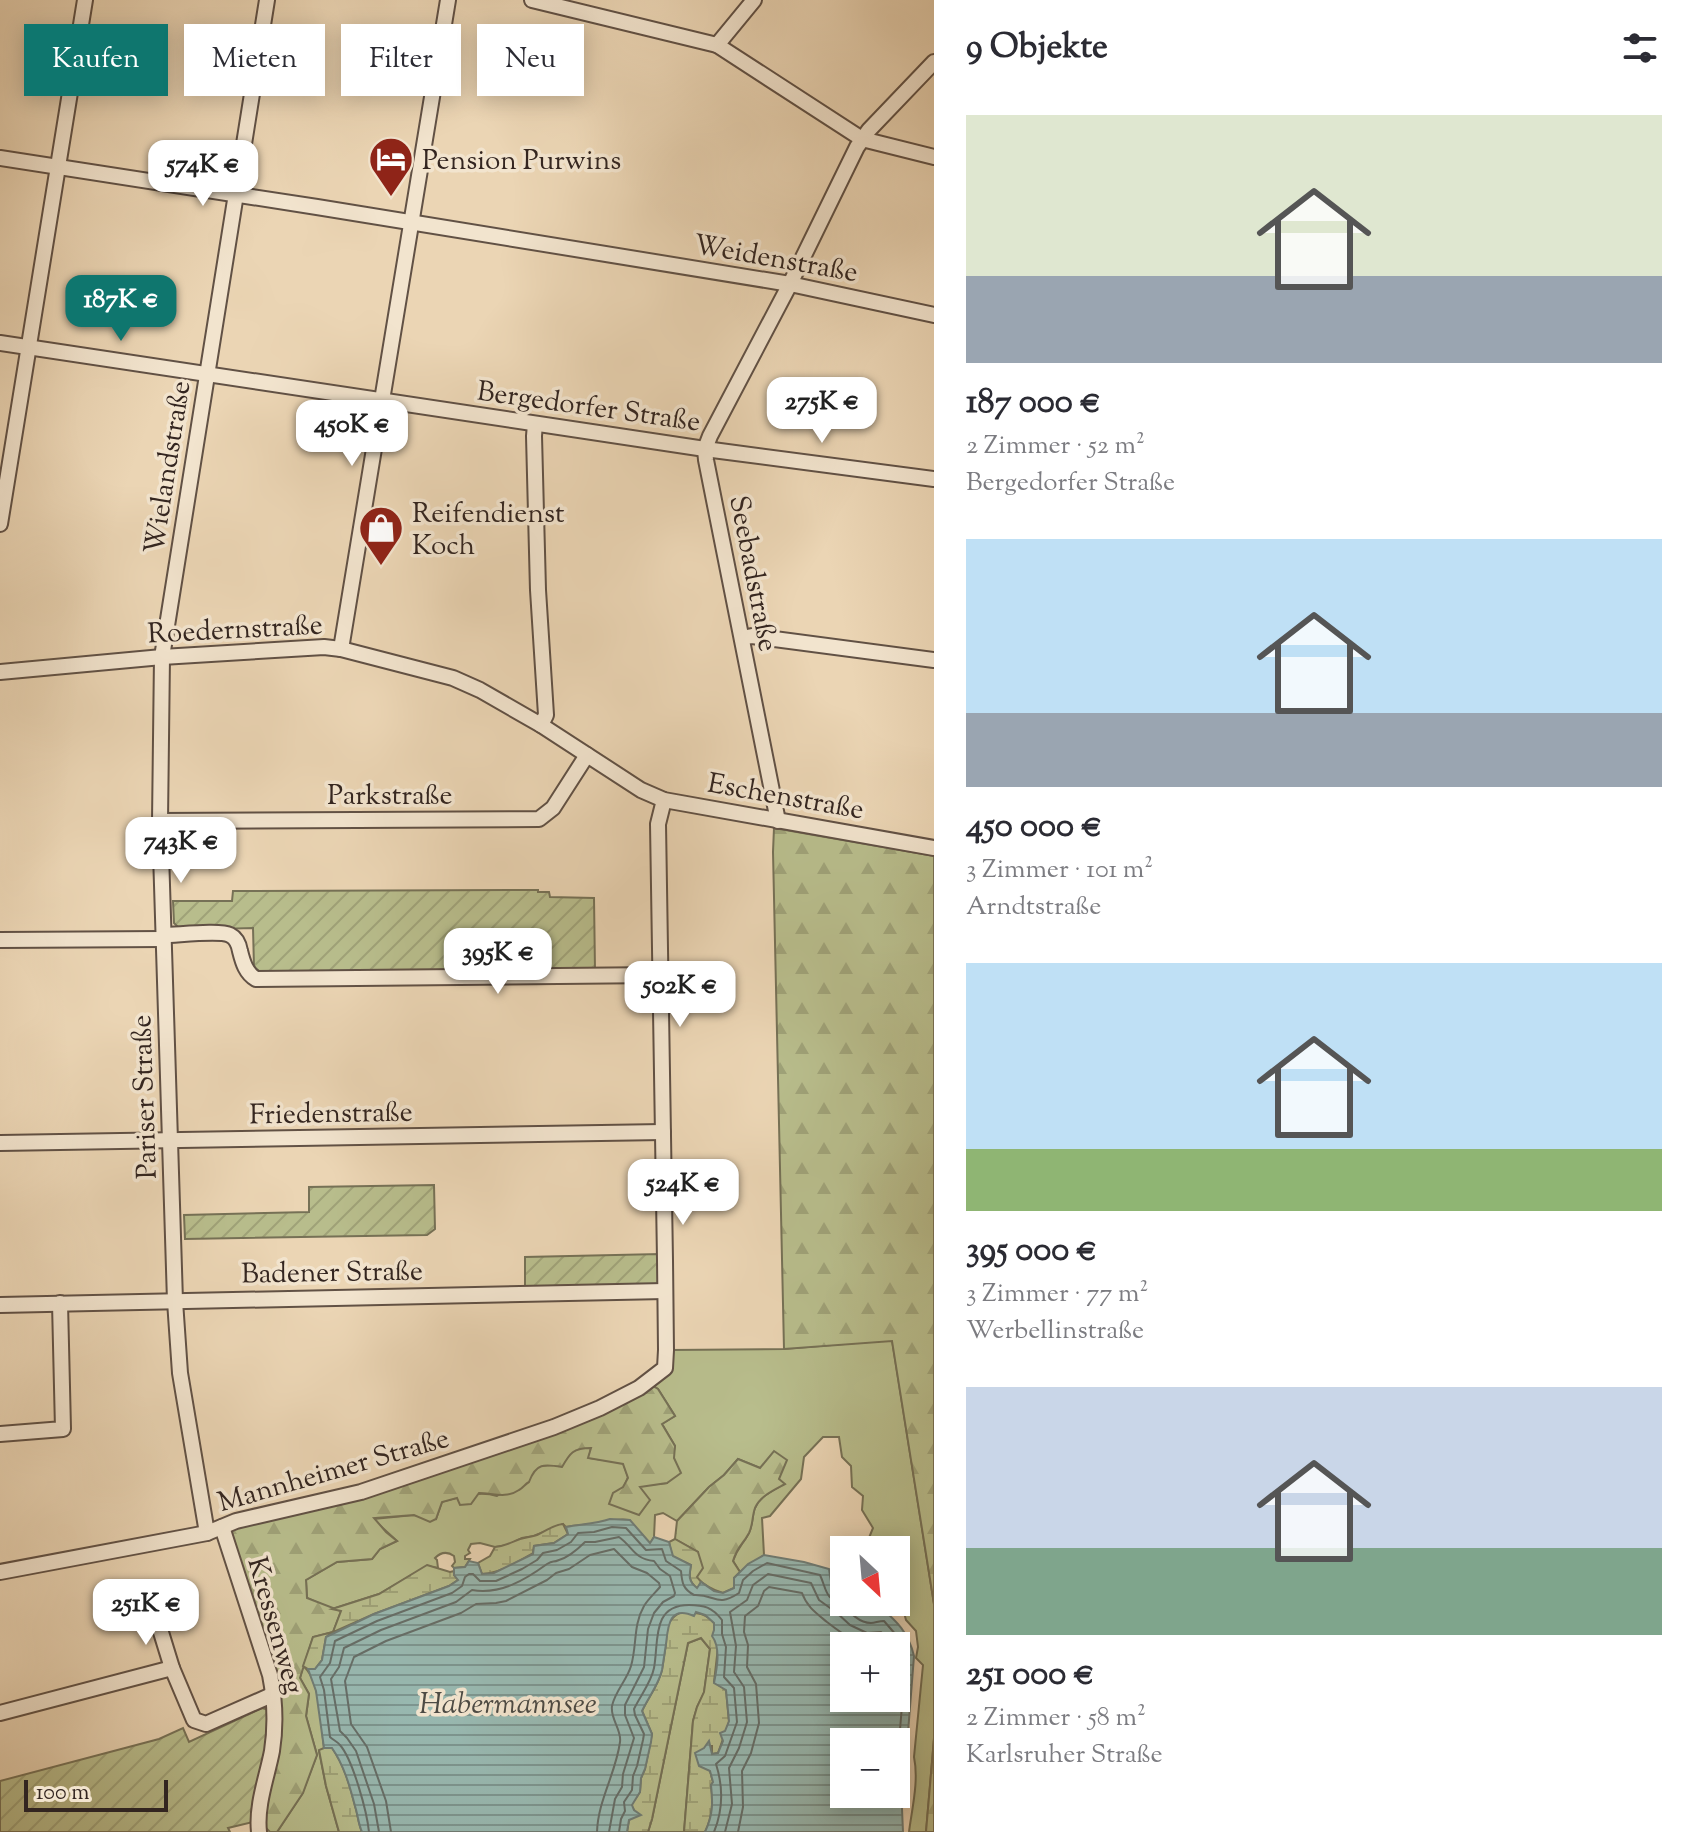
<!DOCTYPE html>
<html lang="de">
<head>
<meta charset="utf-8">
<style>
  :root { --surface:#fff; --page:#f2f2f3; --text:#2b2b33; --muted:#7c7c81; --accent:#0f766e }
  body { margin:0; font-family:"Sorts Mill Goudy",serif; background:var(--page); color:var(--text); height:100vh; display:flex; flex-direction:column; font-size:30px; white-space:nowrap }
  * { box-sizing:border-box; margin:0 }
  p { font-size:26px; color:var(--muted) }
  .icon { flex:none; width:44px; height:44px; fill:none; stroke:currentColor; stroke-width:2; stroke-linecap:round; stroke-linejoin:round }
  .map { position:relative; flex:1; overflow:hidden }
  .sheet { display:flex; flex-direction:column; background:var(--surface); width:760px }
  .sheet>* { flex:none }
  .banner { position:absolute; left:24px; top:24px; width:760px; height:72px; display:flex; gap:16px }
  .needle { width:52px; rotate:154deg }
  .buttons { position:absolute; left:830px; top:1536px; display:grid; gap:16px }
  .buttons a { display:grid; place-items:center; width:80px; height:80px; border-radius:0px; background:var(--surface); box-shadow:0 4px 20px #0003; font-size:40px }
  .scale { position:absolute; left:24px; bottom:20px; width:144px; box-sizing:border-box; padding-left:8px; border:4px solid #332520; border-top:0; font-size:22px; line-height:28px; white-space:nowrap; color:#332520; -webkit-text-stroke:6px #f2e4ce; paint-order:stroke }
  .price { position:absolute; translate:-50% -68px; padding:0 18px; border-radius:16px; background:#fff; color:#222; font-size:26px; line-height:52px; filter:drop-shadow(0 2px 4px #0008) }
  .price::after { content:''; position:absolute; left:50%; top:48px; width:24px; height:18px; margin-left:-12px; background:inherit; clip-path:polygon(0 0,100% 0,50% 100%) }
  .price.active { background:var(--accent); color:#fff }
  ul { padding:0; list-style:none }
  li { display:grid; align-content:center; gap:16px; height:424px; padding:0 32px }
  li span { display:grid; place-items:center; height:248px; border-radius:0px; color:#555 }
  li>.icon { margin-inline-start:auto }
  span .icon { width:144px; height:144px; fill:#fffc; stroke-width:1 }
  li b { font-size:34px }
  h2 { display:flex; justify-content:space-between; align-items:center; height:96px; padding:0 32px; font-size:34px }
  .chip { padding:0 28px; border-radius:0px; background:var(--surface); box-shadow:0 4px 20px #0003; font-size:28px; line-height:72px }
  .chip.active { background:var(--accent); color:#fff }
  main { display:flex; flex:1; min-height:0 }
  .map>svg:first-child { display:block }
  .green { fill:#b8bd8c; stroke:#767156; stroke-width:2 }
  .forest { fill:url(#forest-firs); stroke:#767156; stroke-width:2 }
  .wetland { fill:url(#wetland-marsh); stroke:#767156; stroke-width:2 }
  .garden { fill:url(#garden-furrows); stroke:#767156; stroke-width:2 }
  .water { fill:url(#water-rules); stroke:#707d76; stroke-width:2; fill-rule:evenodd }
  .lines { fill:none; stroke-linecap:round; stroke-linejoin:round }
  .shore { stroke:#666e68; stroke-width:2 }
  .minor-casing { stroke:#615145; stroke-width:18 }
  .minor { stroke:#f2e4ce; stroke-width:14 }
  .labels { text-anchor:middle; stroke-width:7; stroke-linejoin:round; paint-order:stroke }
  .poi-label { font-size:28px; fill:#332520; stroke:#f2e4ce; text-anchor:start }
  .street-label { font-size:28px; fill:#332520; stroke:#f2e4ce }
  .water-label { font-size:30px; font-style:italic; fill:#4c4a44; stroke:#f2e4ce }
</style>
</head>
<body>
<main>
<div class="map">
<svg width="934" height="1832" viewBox="0 0 934 1832">
  <defs>
    <pattern id="forest-firs" width="22" height="20" patternUnits="userSpaceOnUse" patternTransform="scale(2)"><rect width="22" height="20" fill="#b8bd8c"/><path d="M5 1l3.5 6h-7zM16 11l3.5 6h-7z" fill="#9fa278"/></pattern>
    <pattern id="wetland-marsh" width="20" height="14" patternUnits="userSpaceOnUse" patternTransform="scale(2)"><rect width="20" height="14" fill="#b8bd8c"/><path d="M1 5h8M5 5V1M11 12h8M15 12V8" fill="none" stroke="#9fa278"/></pattern>
    <pattern id="garden-furrows" width="10" height="10" patternUnits="userSpaceOnUse" patternTransform="scale(2)"><rect width="10" height="10" fill="#b8bd8c"/><path d="M-1 1l2-2M0 10L10 0M9 11l2-2" fill="none" stroke="#9fa278"/></pattern>
    <pattern id="water-rules" width="6" height="5" patternUnits="userSpaceOnUse" patternTransform="scale(2)"><rect width="6" height="5" fill="#98b8b0"/><path d="M0 2.5h6" fill="none" stroke="#7d958f"/></pattern>
  </defs>
  <rect width="100%" height="100%" fill="#ebd5b4"/>
  <filter id="stains"><feTurbulence type="fractalNoise" baseFrequency=".0025" numOctaves="4"/><feColorMatrix values="0 0 0 0 .2 0 0 0 0 .09 0 0 0 0 .02 0 0 0 .5 -.17"/></filter>
  <radialGradient id="worn" r=".72"><stop offset=".6" stop-color="#630" stop-opacity="0"/><stop offset="1" stop-color="#630" stop-opacity=".3"/></radialGradient>
  <g class="green">
    <path d="M892,1340L934,1604V1738L926,1832H909C912,1808 919,1781 914,1757L923,1665L916,1658L918,1647L916,1631L906,1620L898,1590L896,1589V1550H864L873,1528L862,1510L863,1496L852,1487L851,1466L842,1457L839,1437H823L804,1457L801,1479L770,1516L762,1518L764,1555L740,1572L733,1561C738,1546 742,1546 749,1533C753,1525 752,1516 755,1508C760,1496 774,1490 784,1484L760,1468L738,1459L724,1475L709,1487L677,1521L663,1513L655,1515L654,1537L650,1544L629,1520C616,1518 607,1522 594,1524C585,1525 576,1525 566,1527L563,1524L534,1536L522,1538L508,1545L495,1547L480,1543L471,1544L468,1550L470,1553L465,1556V1559H470L465,1567L454,1568L452,1566L455,1562L454,1556C447,1551 441,1552 435,1558L437,1560L438,1568L427,1566L379,1594L332,1609L307,1598L306,1580L337,1562L372,1559L380,1549L397,1541L373,1519L414,1515L436,1519L442,1502C460,1497 479,1490 497,1496L540,1466L550,1465L579,1448H591L589,1458L623,1463L628,1477L624,1487L667,1483L675,1446L662,1424L675,1416L658,1389L653,1386L667,1374L671,1350L784,1349Z"/>
    <path d="M701,1638L710,1649L704,1693L697,1707L693,1721L684,1832H648L652,1819L688,1643Z"/>
    <path d="M303,1666C321,1680 321,1727 324,1748L319,1751L326,1786L339,1832H277L302,1794L317,1755L306,1716L309,1694L300,1678Z"/>
  </g>
  <g class="forest">
    <path d="M774,828L934,856V1604L892,1341L784,1349L773,852Z"/>
    <path d="M653,1386L658,1389L675,1416L662,1424L675,1446L674,1458L681,1473L667,1483L640,1487L650,1500L639,1515L609,1504L613,1493L623,1487L628,1478L623,1464L588,1458L591,1448C573,1448 570,1453 562,1467C544,1464 536,1463 529,1482C525,1484 523,1488 519,1490C506,1499 492,1493 479,1493L471,1504L460,1505L457,1498L442,1502L436,1519L430,1522L414,1515L374,1518L386,1532L397,1541L380,1549L372,1559L337,1562L306,1580L307,1598L341,1611L333,1632L313,1637L300,1678L309,1694L306,1716L317,1755L303,1793L277,1832H270L263,1825L280,1721L229,1528L622,1402Z"/>
    <path d="M774,1451L787,1460L779,1479L785,1484C774,1490 760,1496 755,1508C752,1516 753,1525 749,1533C742,1546 738,1545 733,1561L740,1572L734,1578V1588L723,1593C712,1590 704,1585 696,1577L698,1552L675,1539L677,1521L709,1487L724,1475L738,1459L760,1468Z"/>
    <path d="M934,1739V1832H926Z"/>
  </g>
  <g class="wetland">
    <path d="M563,1524L568,1534L554,1543L534,1546L533,1553C517,1562 501,1573 482,1574L478,1563L490,1556L495,1547C505,1546 510,1543 520,1539C526,1537 533,1537 539,1534C548,1530 553,1525 563,1524Z"/>
    <path d="M675,1539L698,1552L703,1568L697,1577L701,1582L698,1589C688,1581 689,1576 691,1565L672,1556L669,1542Z"/>
    <path d="M427,1565L450,1572L454,1571V1575L458,1580L449,1586L374,1614L333,1632L326,1637L322,1660L315,1669H308L303,1666L313,1637L333,1632L341,1611L332,1609L379,1594Z"/>
    <path d="M849,1602H874L879,1612L872,1615L860,1611Z"/>
    <path d="M682,1612C696,1614 704,1611 714,1623L715,1638L718,1647L714,1682L726,1690L729,1722L718,1753L712,1754V1745L710,1771L713,1782L711,1785C713,1803 713,1815 705,1832H684L693,1721L697,1707L704,1692L710,1649L701,1638L688,1643L652,1819L648,1832H627L629,1820L634,1817V1810L631,1805L640,1792L641,1778L645,1769L652,1734L642,1711C648,1698 659,1684 662,1670C663,1663 665,1651 666,1644C667,1630 666,1618 682,1612Z"/>
    <path d="M324,1748H332C344,1765 350,1786 355,1806C358,1815 358,1823 362,1832H339L326,1786L319,1750Z"/>
  </g>
  <g class="garden">
    <path d="M538,890V892H549L550,897L594,898L595,970L261,973L254,967L253,928L181,930L174,923L173,901H232L233,891Z"/>
    <path d="M434,1185L435,1229L427,1235L185,1239L184,1215L309,1212V1187Z"/>
    <path d="M660,1254L659,1284L525,1287V1257Z"/>
    <path d="M262,1708L269,1710L268,1738L253,1822L228,1828L230,1832H0V1781L159,1739L183,1728L189,1742Z"/>
  </g>
  <path class="water" d="M610,1519L630,1520L650,1543L654,1537L669,1542L673,1556L691,1565C689,1576 688,1581 697,1588L701,1582L714,1591L723,1593L734,1588V1578L748,1564L764,1555L804,1562L829,1569L832,1588L844,1598V1602C852,1602 863,1612 872,1615L879,1612L876,1603C895,1620 908,1630 914,1656L902,1809L903,1832H705C713,1815 713,1803 711,1785L713,1782L710,1771L699,1766L695,1753L704,1748L709,1741L712,1754L718,1753L723,1741L720,1733L725,1731L729,1721L726,1690L714,1683C717,1668 721,1648 712,1636L714,1630V1623L705,1615L696,1612L694,1616C669,1605 668,1626 666,1644C665,1651 663,1663 662,1670C659,1684 648,1698 642,1711L652,1734L651,1742L645,1769L641,1778L640,1792L632,1805L634,1810L641,1815L629,1820L627,1832H362C358,1823 358,1815 355,1806C350,1787 344,1765 332,1748H324L316,1691L308,1669H315L322,1660L326,1637L374,1614L449,1586L458,1580L454,1575V1568L465,1567L469,1561L478,1563L482,1574L494,1573L533,1554L534,1546L554,1543L568,1534L566,1527C581,1524 595,1524 610,1519ZM844,1646H896V1698H844ZM844,1742H896V1794H844Z"/>
  <g class="lines">
    <g class="shore">
      <path d="M369,1832C367,1812 353,1760 340,1745C338,1742 333,1740 330,1737L324,1690L320,1677L330,1663L335,1641L377,1621L452,1593L462,1586L465,1577L469,1574H473L480,1581H496L522,1569L537,1560L543,1553L557,1550L571,1542L578,1533L594,1532L612,1527L626,1528L646,1550L662,1549L666,1561L681,1571C682,1583 683,1589 694,1595C716,1594 716,1608 739,1593L743,1580L753,1571L767,1563L820,1575C827,1590 824,1599 844,1604C849,1613 860,1623 871,1623C875,1623 879,1621 884,1621L903,1643L906,1657L896,1778"/>
      <path d="M379,1832L374,1804L356,1751L347,1738L340,1731L331,1679L339,1667L344,1648L381,1630L456,1602L472,1590C500,1595 525,1580 547,1564C554,1560 552,1563 559,1560C569,1557 578,1549 585,1542H595L619,1537C633,1547 634,1559 654,1561L660,1569L670,1576L675,1593L674,1596L663,1602L654,1613L648,1629L644,1667L625,1705V1715L634,1738L623,1774L622,1787L615,1799L609,1832"/>
      <path d="M391,1832L386,1801L367,1747L351,1724L345,1681L354,1657L386,1641L461,1613L476,1604L496,1603L506,1601L547,1580L556,1573L569,1569L590,1555L614,1549L632,1567L647,1573L659,1583L660,1587C655,1593 648,1599 644,1606C633,1625 637,1646 631,1666C627,1680 615,1691 612,1706C610,1719 622,1730 620,1742C616,1773 598,1800 597,1832"/>
      <path d="M619,1832L621,1819L625,1811L624,1802L632,1790L633,1776L637,1766L643,1740L644,1734L635,1715L634,1709C640,1696 651,1683 654,1668C659,1642 651,1605 689,1605C704,1605 712,1607 722,1620V1634L726,1647L724,1677L734,1688L737,1722L725,1756L716,1764C723,1786 723,1810 714,1832"/>
      <path d="M725,1832L732,1804L729,1768L739,1748L747,1722L744,1687L734,1672L736,1646L730,1612L747,1600L753,1585L768,1574L811,1583L819,1600L837,1613L850,1625L867,1633L881,1632L893,1646"/>
      <path d="M738,1832L743,1807L742,1771L751,1753L759,1723L756,1684L747,1667L748,1645L744,1632L745,1616L758,1606L764,1591L769,1587L802,1593C807,1607 816,1613 827,1622C845,1636 854,1643 877,1646"/>
    </g>
    <g class="minor-casing">
      <g id="minor">
        <path d="M532,0L717,45L862,139L934,157"/>
        <path d="M717,45L754,0"/>
        <path d="M0,158L317,207L790,284L934,315"/>
        <path d="M0,343L705,449L934,479"/>
        <path d="M535,424L534,436L538,590L546,715L541,725"/>
        <path d="M0,524L85,0"/>
        <path d="M742,638L752,636L934,660"/>
        <path d="M341,649L448,0"/>
        <path d="M0,672L162,657L324,647L341,649L453,678L480,690L541,725L641,790L664,800L934,848"/>
        <path d="M160,821L539,819L553,808L587,755"/>
        <path d="M778,821L706,460L705,449L710,436L790,284L857,147L869,130L934,62"/>
        <path d="M164,935C177,935 220,930 230,935C236,938 239,945 240,951C243,963 246,973 256,979L660,975"/>
        <path d="M0,940L164,939"/>
        <path d="M0,1143L663,1132"/>
        <path d="M0,1305L665,1291"/>
        <path d="M0,1434L63,1429L60,1303"/>
        <path d="M222,1527L270,1675C275,1700 276,1725 272,1751C267,1777 256,1805 259,1832"/>
        <path d="M207,1533L180,1373L175,1301L160,821L162,657L267,0"/>
        <path d="M0,1572L207,1533L236,1521L361,1492L554,1427L600,1408L639,1388L665,1368L666,1350L665,1260L658,824L664,800"/>
        <path d="M156,1616L172,1668L194,1720L206,1724L274,1694"/>
        <path d="M0,1713L172,1668"/>
      </g>
    </g>
    <use href="#minor" class="minor"/>
  </g>
  <defs>
    <g id="hotel-pin" transform="scale(2.3)"><path d="M0 17L-7.5 6A9.5 9.5 0 1 1 7.5 6Z" fill="#8f2418" stroke="#f2e4ce"/><path d="M-6-4.5h1.5V1H6V5H4.5V3h-9V5H-6ZM-4 0a1.8 1.8 0 1 1 3.6 0ZM.5 0V-2.5h3Q6-2.5 6 0Z" fill="#fff"/></g>
    <g id="shop-pin" transform="scale(2.3)"><path d="M0 17L-7.5 6A9.5 9.5 0 1 1 7.5 6Z" fill="#8f2418" stroke="#f2e4ce"/><path d="M-5-2.5h2.3a2.7 3.5 0 0 1 5.4 0H5L5.5 6h-11ZM-1.5-2.5h3a1.5 2.3 0 0 0-3 0Z" fill="#fff"/></g>
  </defs>
  <g fill-rule="evenodd">
    <use href="#hotel-pin" x="391" y="159"/>
    <use href="#shop-pin" x="381" y="528"/>
  </g>
  <g class="labels">
    <g class="poi-label">
      <text x="422" y="169">Pension Purwins</text>
      <text x="412" y="522">Reifendienst<tspan x="412" dy="32">Koch</tspan></text>
    </g>
    <g class="street-label">
      <text transform="translate(776 257) rotate(10)" y="10">Weidenstraße</text>
      <text transform="translate(589 405) rotate(8)" y="10">Bergedorfer Straße</text>
      <text transform="translate(166 467) rotate(-81)" y="10">Wielandstraße</text>
      <text transform="translate(755 573) rotate(79)" y="10">Seebadstraße</text>
      <text transform="translate(235 628) rotate(-3)" y="10">Roedernstraße</text>
      <text x="390" y="804">Parkstraße</text>
      <text transform="translate(786 795) rotate(10)" y="10">Eschenstraße</text>
      <text transform="translate(143 1097) rotate(-92)" y="10">Pariser Straße</text>
      <text transform="translate(331 1112) rotate(-1)" y="10">Friedenstraße</text>
      <text transform="translate(332 1271) rotate(-1)" y="10">Badener Straße</text>
      <text transform="translate(333 1469) rotate(-16)" y="10">Mannheimer Straße</text>
      <text transform="translate(277 1625) rotate(74)" y="10">Kressenweg</text>
    </g>
    <g class="water-label">
      <text x="508" y="1713">Habermannsee</text>
    </g>
  </g>
  <rect width="100%" height="100%" filter="url(#stains)"/>
  <rect width="100%" height="100%" fill="url(#worn)"/>
</svg>
<div class="buttons">
<a><svg class="needle" viewBox="-14 -14 28 28"><path d="M0-13l5 13h-10z" fill="#e53935"/><path d="M0 13l5-13h-10z" fill="#7c7c81"/></svg></a>
<a>+</a>
<a>−</a>
</div>
<div class="scale">100 m</div>
<b class="price" style="left:203px;top:208px">574K €</b>
<b class="price active" style="left:121px;top:343px">187K €</b>
<b class="price" style="left:822px;top:445px">275K €</b>
<b class="price" style="left:352px;top:468px">450K €</b>
<b class="price" style="left:181px;top:885px">743K €</b>
<b class="price" style="left:498px;top:996px">395K €</b>
<b class="price" style="left:680px;top:1029px">502K €</b>
<b class="price" style="left:683px;top:1227px">524K €</b>
<b class="price" style="left:146px;top:1647px">251K €</b>
<div class="banner">
<a class="chip active">Kaufen</a>
<a class="chip">Mieten</a>
<a class="chip">Filter</a>
<a class="chip">Neu</a>
</div>
</div>
<section class="sheet">
<h2>9 Objekte<svg class="icon" aria-label="filters" viewBox="0 0 24 24"><path d="M4 7h16M4 17h16"/><circle cx="9" cy="7" r="2"/><circle cx="15" cy="17" r="2"/></svg></h2>
<ul>
<li><span style="background:linear-gradient(#dfe7d0 65%,#9aa5b1 0)"><svg class="icon" aria-label="home" viewBox="0 0 24 24"><path d="M3 11l9-7 9 7M6 9v11h12V9"/></svg></span><div><b>187 000 €</b><p>2 Zimmer · 52 m²</p><p>Bergedorfer Straße</p></div></li>
<li><span style="background:linear-gradient(#bfe0f5 70%,#9aa5b1 0)"><svg class="icon" aria-label="home" viewBox="0 0 24 24"><path d="M3 11l9-7 9 7M6 9v11h12V9"/></svg></span><div><b>450 000 €</b><p>3 Zimmer · 101 m²</p><p>Arndtstraße</p></div></li>
<li><span style="background:linear-gradient(#bfe0f5 75%,#8fb573 0)"><svg class="icon" aria-label="home" viewBox="0 0 24 24"><path d="M3 11l9-7 9 7M6 9v11h12V9"/></svg></span><div><b>395 000 €</b><p>3 Zimmer · 77 m²</p><p>Werbellinstraße</p></div></li>
<li><span style="background:linear-gradient(#c9d6e8 65%,#7fa58c 0)"><svg class="icon" aria-label="home" viewBox="0 0 24 24"><path d="M3 11l9-7 9 7M6 9v11h12V9"/></svg></span><div><b>251 000 €</b><p>2 Zimmer · 58 m²</p><p>Karlsruher Straße</p></div></li>
</ul>
</section>
</main>
</body>
</html>
